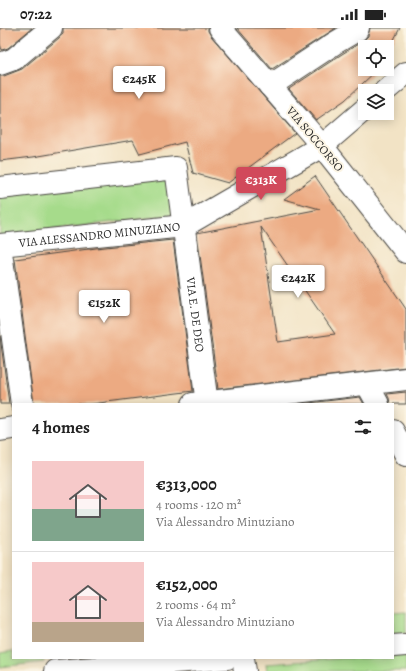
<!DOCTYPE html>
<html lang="en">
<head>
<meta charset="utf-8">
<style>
  :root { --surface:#fff; --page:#f6f6f6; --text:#222; --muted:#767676; --line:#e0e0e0; --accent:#d1495b }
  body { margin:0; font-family:Alegreya,serif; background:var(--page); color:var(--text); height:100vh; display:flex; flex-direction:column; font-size:15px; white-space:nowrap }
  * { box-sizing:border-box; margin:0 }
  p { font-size:13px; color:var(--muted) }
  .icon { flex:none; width:22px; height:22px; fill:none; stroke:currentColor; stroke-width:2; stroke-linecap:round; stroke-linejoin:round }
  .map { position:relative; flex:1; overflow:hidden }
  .drawer { position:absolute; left:12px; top:375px; width:382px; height:256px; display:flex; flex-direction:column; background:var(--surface); border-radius:0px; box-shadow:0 2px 10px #0003 }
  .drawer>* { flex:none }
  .fabs { position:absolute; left:358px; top:12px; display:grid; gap:8px }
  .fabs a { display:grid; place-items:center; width:36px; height:36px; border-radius:0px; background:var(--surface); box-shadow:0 2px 10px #0003; font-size:20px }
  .price { position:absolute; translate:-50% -34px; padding:0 9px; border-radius:4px; background:#fff; color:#222; font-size:13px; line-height:26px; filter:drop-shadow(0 1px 2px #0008) }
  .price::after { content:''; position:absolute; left:50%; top:24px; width:12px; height:9px; margin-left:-6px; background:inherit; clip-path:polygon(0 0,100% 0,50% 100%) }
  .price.selected { background:var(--accent); color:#fff }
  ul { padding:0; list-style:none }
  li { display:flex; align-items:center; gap:12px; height:100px; padding:0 20px }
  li+li { border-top:1px solid var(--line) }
  li span { display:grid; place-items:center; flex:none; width:112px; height:80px; border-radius:0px; color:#555 }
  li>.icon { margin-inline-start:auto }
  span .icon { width:48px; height:48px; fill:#fffc; stroke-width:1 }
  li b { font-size:17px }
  h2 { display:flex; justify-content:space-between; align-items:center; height:48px; padding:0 20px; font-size:17px }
  .status { display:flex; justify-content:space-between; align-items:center; height:28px; padding:0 20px; background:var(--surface); direction:ltr }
  .status svg { height:11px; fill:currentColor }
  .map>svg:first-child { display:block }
  .green { fill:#a6db8b; stroke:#68835b }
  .building { fill:#ecaa82; fill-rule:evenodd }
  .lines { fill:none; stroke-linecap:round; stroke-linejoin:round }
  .minor-casing { stroke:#494742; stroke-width:24 }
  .tertiary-casing { stroke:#494742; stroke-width:24 }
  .minor { stroke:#fff; stroke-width:22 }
  .tertiary { stroke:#fff; stroke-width:22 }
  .labels { text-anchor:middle; stroke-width:4; stroke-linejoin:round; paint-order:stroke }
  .street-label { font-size:12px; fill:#2b2b2b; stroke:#fcf5e5 }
</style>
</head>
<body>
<div class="status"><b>07:22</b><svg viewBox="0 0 49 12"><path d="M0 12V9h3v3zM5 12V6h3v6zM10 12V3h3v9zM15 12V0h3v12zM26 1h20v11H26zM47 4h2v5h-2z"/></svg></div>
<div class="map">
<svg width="406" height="643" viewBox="0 0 406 643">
  <rect width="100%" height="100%" fill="#fcf5e5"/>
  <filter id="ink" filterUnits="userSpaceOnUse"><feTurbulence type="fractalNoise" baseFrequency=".025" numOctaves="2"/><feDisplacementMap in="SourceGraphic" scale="8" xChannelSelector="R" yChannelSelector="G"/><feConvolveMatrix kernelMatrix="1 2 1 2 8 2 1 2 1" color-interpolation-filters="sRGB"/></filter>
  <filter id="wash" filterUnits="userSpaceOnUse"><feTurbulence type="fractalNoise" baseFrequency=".012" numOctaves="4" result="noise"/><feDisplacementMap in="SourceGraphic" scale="16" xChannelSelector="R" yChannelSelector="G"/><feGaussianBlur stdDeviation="0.9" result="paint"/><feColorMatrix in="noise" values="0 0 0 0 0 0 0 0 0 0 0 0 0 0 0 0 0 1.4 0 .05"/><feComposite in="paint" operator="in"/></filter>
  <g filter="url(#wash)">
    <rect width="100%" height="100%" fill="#f2e3c5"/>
    <g class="green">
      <path d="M169,145L180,186L0,208V165Z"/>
      <path d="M406,584V605L393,606V585Z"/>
      <path d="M13,623V630H43L44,634L0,639V625Z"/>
      <path d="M406,625V643H267L266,636L346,630H393V626Z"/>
    </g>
    <g id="blocks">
      <g class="building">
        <path d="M0,0H32L8,20L2,22L0,16Z"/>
        <path d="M63,0H208V3L211,8L295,105L228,155L193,145L185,114L140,126L133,112L33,129L0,133V48H4L22,41L59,10L63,5Z"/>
        <path d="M237,0H336L272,41Z"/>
        <path d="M370,0H400L387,25V19H365V41H378L345,72L316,92L289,61L342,26L363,13L368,8Z"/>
        <path d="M315,148L406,281V339L218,361L197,205L320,181L284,171ZM261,199L335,306L278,314Z"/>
        <path d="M173,212L193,363L91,376H34L15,231L96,220Z"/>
        <path d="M0,308L9,376H0Z"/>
        <path d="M406,364V376H390L389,370L387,366Z"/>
        <path d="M360,369L364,376H300Z"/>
      </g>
    </g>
  </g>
  <g filter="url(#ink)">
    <use href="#blocks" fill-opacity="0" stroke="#494742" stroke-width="1"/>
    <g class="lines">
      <g class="minor-casing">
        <g id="minor">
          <path d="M220,0L322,118"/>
          <path d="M0,36L14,31L51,0"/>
          <path d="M270,58L335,15L357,2L358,0"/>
          <path id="s1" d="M0,160L176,140L207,376"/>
          <path d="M0,217L22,376"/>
          <path d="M367,356L378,376"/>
          <path d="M193,376L406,351"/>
          <path d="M0,402L13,400"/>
          <path d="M393,403L406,427"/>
          <path d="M243,630L245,643"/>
        </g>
      </g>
      <g class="tertiary-casing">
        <g id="tertiary">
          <path d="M385,63L406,45"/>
          <path d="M322,118L406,224"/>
          <path id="s2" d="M0,217L184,198L322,118L365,81"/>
          <path d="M393,618L406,617"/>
          <path d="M55,643L227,630"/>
        </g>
      </g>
      <use href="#minor" class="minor"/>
      <use href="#tertiary" class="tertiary"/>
    </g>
  </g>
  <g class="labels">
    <g class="street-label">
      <text transform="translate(315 111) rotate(50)" y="4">VIA SOCCORSO</text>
      <text dy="4" stroke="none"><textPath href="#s2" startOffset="100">VIA ALESSANDRO MINUZIANO</textPath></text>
      <text dy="4" stroke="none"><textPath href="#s1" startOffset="325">VIA E. DE DEO</textPath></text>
    </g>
  </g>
</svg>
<div class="fabs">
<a><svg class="icon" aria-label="locate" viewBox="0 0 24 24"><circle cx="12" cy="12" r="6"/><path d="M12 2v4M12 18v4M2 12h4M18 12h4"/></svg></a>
<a><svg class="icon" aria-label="layers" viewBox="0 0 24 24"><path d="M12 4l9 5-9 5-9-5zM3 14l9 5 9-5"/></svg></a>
</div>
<b class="price" style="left:139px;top:72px">€245K</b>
<b class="price selected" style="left:261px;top:173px">€313K</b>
<b class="price" style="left:298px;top:271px">€242K</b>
<b class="price" style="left:104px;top:296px">€152K</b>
<section class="drawer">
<h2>4 homes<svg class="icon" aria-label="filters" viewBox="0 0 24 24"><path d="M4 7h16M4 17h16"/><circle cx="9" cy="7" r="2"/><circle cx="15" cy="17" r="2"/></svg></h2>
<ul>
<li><span style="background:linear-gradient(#f6c9c9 60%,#7fa58c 0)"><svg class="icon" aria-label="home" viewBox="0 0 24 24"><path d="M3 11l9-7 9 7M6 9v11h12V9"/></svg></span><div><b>€313,000</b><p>4 rooms · 120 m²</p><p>Via Alessandro Minuziano</p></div></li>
<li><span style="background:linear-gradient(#f6c9c9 75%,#b9a48a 0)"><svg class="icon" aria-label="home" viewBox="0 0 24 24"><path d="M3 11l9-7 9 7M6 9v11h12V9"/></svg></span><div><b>€152,000</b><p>2 rooms · 64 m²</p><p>Via Alessandro Minuziano</p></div></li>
</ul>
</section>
</div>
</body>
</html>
